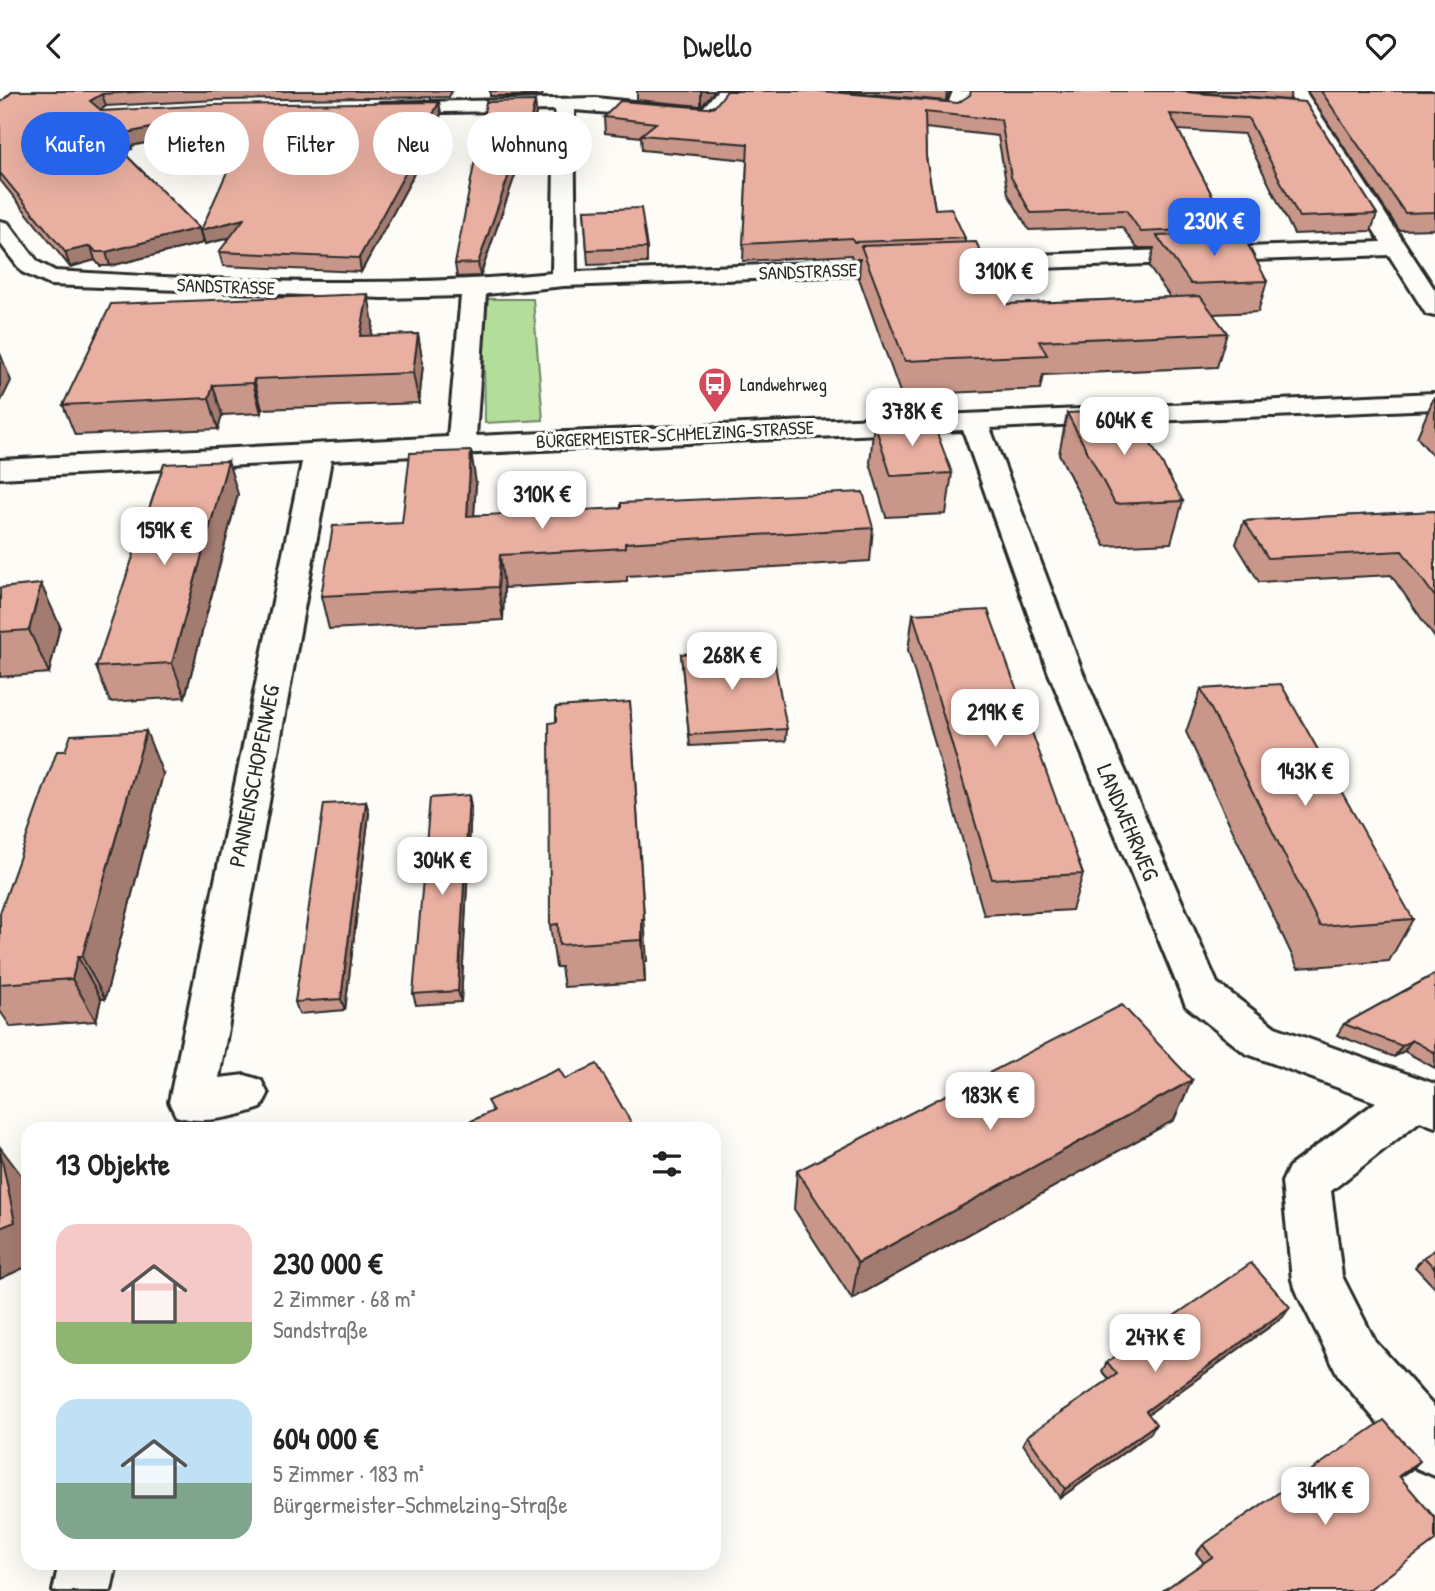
<!DOCTYPE html>
<html lang="de">
<head>
<meta charset="utf-8">
<style>
  :root { --surface:#fff; --page:#f6f6f6; --text:#222; --muted:#767676; --accent:#2563eb }
  body { margin:0; font-family:"Patrick Hand",sans-serif; background:var(--page); color:var(--text); height:100vh; display:flex; flex-direction:column; font-size:26px; white-space:nowrap }
  * { box-sizing:border-box; margin:0 }
  p { font-size:23px; color:var(--muted) }
  .icon { flex:none; width:38px; height:38px; fill:none; stroke:currentColor; stroke-width:2; stroke-linecap:round; stroke-linejoin:round }
  .map { position:relative; flex:1; overflow:hidden }
  .drawer { position:absolute; left:21px; top:1031px; width:700px; height:448px; display:flex; flex-direction:column; background:var(--surface); border-radius:21px; box-shadow:0 7px 28px #0002 }
  .drawer>* { flex:none }
  .hud { position:absolute; left:21px; top:21px; width:700px; height:63px; display:flex; gap:14px }
  .price { position:absolute; translate:-50% -60px; padding:0 16px; border-radius:14px; background:#fff; color:#222; font-size:23px; line-height:46px; filter:drop-shadow(0 2px 4px #0008) }
  .price::after { content:''; position:absolute; left:50%; top:42px; width:21px; height:16px; margin-left:-10px; background:inherit; clip-path:polygon(0 0,100% 0,50% 100%) }
  .price.active { background:var(--accent); color:#fff }
  ul { padding:0; list-style:none }
  li { display:flex; align-items:center; gap:21px; height:175px; padding:0 35px }
  li span { display:grid; place-items:center; flex:none; width:196px; height:140px; border-radius:21px; color:#555 }
  li>.icon { margin-inline-start:auto }
  span .icon { width:84px; height:84px; fill:#fffc; stroke-width:1 }
  li b { font-size:30px }
  h2 { display:flex; justify-content:space-between; align-items:center; height:84px; padding:0 35px; font-size:30px }
  .chip { padding:0 24px; border-radius:32px; background:var(--surface); box-shadow:0 7px 28px #0002; font-size:24px; line-height:63px }
  .chip.active { background:var(--accent); color:#fff }
  header { display:flex; justify-content:space-between; align-items:center; height:91px; padding:0 35px; background:var(--surface); font-size:32px; font-weight:600 }
  .map>svg:first-child { display:block }
  .green { fill:#b2dd9b; stroke:#6e8463; stroke-width:2 }
  .lines { fill:none; stroke-linecap:round; stroke-linejoin:round }
  .minor-casing { stroke:#2b2b2b; stroke-width:6 }
  .minor { fill:#fdfcf7; fill-rule:evenodd }
  .wall { fill:#c8978a; stroke:#2b2b2b; stroke-width:2; fill-rule:evenodd }
  .shaded-wall { fill:#a37b71; stroke:#2b2b2b; stroke-width:2 }
  .building { fill:#e9b0a1; stroke:#2b2b2b; stroke-width:2 }
  .labels { text-anchor:middle; stroke-width:7; stroke-linejoin:round; paint-order:stroke }
  .far-street-label { font-size:19px; fill:#2b2b2b; stroke:#fdfcf7 }
  .far-poi-label { font-size:19px; fill:#2b2b2b; stroke:#fdfcf7; text-anchor:start }
  .street-label { font-size:23px; fill:#2b2b2b; stroke:#fdfcf7 }
</style>
</head>
<body>
<header><svg class="icon" aria-label="back" viewBox="0 0 24 24"><path d="M15 5l-7 7 7 7"/></svg>Dwello<svg class="icon" aria-label="heart" viewBox="0 0 24 24"><path d="M12 20l-8-8c-3-5 5-10 8-4 3-6 11-1 8 4z"/></svg></header>
<div class="map">
<svg width="1435" height="1500" viewBox="0 0 1435 1500">
  <rect width="100%" height="100%" fill="#fdfcf7"/>
  <filter id="ink" filterUnits="userSpaceOnUse"><feTurbulence type="fractalNoise" baseFrequency=".0143" numOctaves="2"/><feDisplacementMap in="SourceGraphic" scale="14" xChannelSelector="R" yChannelSelector="G"/><feConvolveMatrix kernelMatrix="1 2 1 2 8 2 1 2 1" color-interpolation-filters="sRGB"/></filter>
  <g filter="url(#ink)">
    <path class="green" d="M483,208H533L543,329L485,332Z"/>
    <g class="lines">
      <g class="minor-casing">
        <g id="minor">
          <path d="M717,0H736L714,28L707,30L574,19L576,181L1381,151L1287,0H1305L1435,199V225L1426,223L1389,164L564,195L486,203L476,345L1435,302V318L990,337L1082,580L1217,892L1275,936L1435,993V1036L1420,1030L1331,1100L1342,1185L1375,1250L1435,1317V1385L1416,1377L1339,1286L1299,1206L1292,1189L1282,1091L1289,1076L1376,1011L1245,962L1186,915L1048,580L963,339L331,369L219,987L245,984L261,989L268,1003L261,1017C235,1026 202,1034 176,1025L169,1011L302,371L0,387V369L448,346L461,205L383,207L50,194L22,181L0,152V130L8,132L38,171L55,180C221,190 387,198 552,182L555,19L387,22L380,20L377,16L380,12L596,7L702,18Z"/>
          <path d="M953,0H971L963,23L911,21L901,15L911,9L948,13Z"/>
          <path d="M59,1472H117L111,1500H53Z"/>
        </g>
      </g>
      <use href="#minor" class="minor"/>
    </g>
    <g class="wall">
      <path d="M13,0H452L449,6L216,9L106,15L101,19L102,20L439,11L441,23L410,91L361,181L223,175L219,161L230,147L205,153L237,59L211,38L131,55L132,58L122,60L199,137L203,152L110,175H100L95,169L70,176L0,89V12Z"/>
      <path d="M490,0H544L542,5H490Z"/>
      <path d="M637,0H715L701,15L637,9Z"/>
      <path d="M838,0H951L946,10Z"/>
      <path d="M1183,0H1292L1289,9Z"/>
      <path d="M1307,0H1435V138L1399,139Z"/>
      <path d="M535,10L536,22L530,47H528L480,185L457,186L455,173Z"/>
      <path d="M1305,11L1377,123L1371,140L1294,143L1244,43L1178,39L1229,137L1227,143L1267,190L1258,221L1213,223L1227,242L1217,276L1043,284L1040,298L901,304L859,187L860,168H852L851,164L743,170L747,69L642,59L641,46L605,42L604,26L707,17L715,15L958,12ZM925,37L998,45L1008,103L1029,139L1122,136L1137,157H1154L1149,176L1170,206L1007,213L965,151V147L935,118L926,66Z"/>
      <path d="M584,119L647,157V172L588,174Z"/>
      <path d="M373,232L371,245L418,243L423,273L419,312L262,318L261,322L222,324L218,338L75,344L63,314Z"/>
      <path d="M1434,306H1435V368L1417,346Z"/>
      <path d="M1067,322L1183,410L1171,452L1105,455L1059,363Z"/>
      <path d="M874,331L952,382L946,423L886,426L870,372Z"/>
      <path d="M476,392L474,424L873,437L870,470L627,485V490L504,497L503,529L329,538L321,505L402,432Z"/>
      <path d="M238,403L185,606L110,611L96,576Z"/>
      <path d="M1435,420V547L1391,484L1259,491L1236,453L1244,430Z"/>
      <path d="M0,497L60,535L49,582L0,586Z"/>
      <path d="M913,523L1083,783L1072,819L984,824L908,559Z"/>
      <path d="M681,563L787,638L786,650L690,655Z"/>
      <path d="M1201,598L1413,828L1389,870L1298,877L1186,641Z"/>
      <path d="M630,611L647,870L644,871L645,891L564,896L561,876H556L550,834L556,631Z"/>
      <path d="M163,683L105,908H101L96,930L11,936L0,920V822Z"/>
      <path d="M366,711L369,722L345,919L299,923L295,911Z"/>
      <path d="M471,716L461,911L416,914L413,903Z"/>
      <path d="M1435,883V977L1404,960L1394,966L1337,944L1344,933Z"/>
      <path d="M1174,1029L852,1208L794,1118L797,1080Z"/>
      <path d="M1435,1159V1197L1415,1176L1424,1166Z"/>
      <path d="M1283,1226L1148,1323L1151,1342L1060,1407L1023,1353L1027,1345L1109,1289L1102,1280L1107,1271Z"/>
      <path d="M1411,1379L1400,1386L1368,1500H1163L1204,1472L1196,1462L1203,1454Z"/>
    </g>
    <g class="shaded-wall">
      <path d="M701,0H715L701,15Z"/>
      <path d="M947,0H951L946,10Z"/>
      <path d="M102,3L106,15L94,23L90,10Z"/>
      <path d="M535,10L536,22L530,47L529,35Z"/>
      <path d="M439,11L441,23L410,91L361,181L359,167Z"/>
      <path d="M208,25L211,38L131,55L132,58L114,62L110,48L126,42Z"/>
      <path d="M526,35L528,47L480,185L478,172Z"/>
      <path d="M244,128L248,142L205,153L201,139Z"/>
      <path d="M199,137L203,152L110,175L106,161Z"/>
      <path d="M91,155L95,169L70,176L65,161Z"/>
      <path d="M368,203L373,232L366,275L360,245Z"/>
      <path d="M418,243L423,273L419,312L413,282Z"/>
      <path d="M0,262L11,290L0,312Z"/>
      <path d="M254,288L262,318L261,322L253,292Z"/>
      <path d="M213,294L222,324L218,338L209,307Z"/>
      <path d="M471,360L476,392L472,457L467,425Z"/>
      <path d="M228,370L238,403L185,606L172,572Z"/>
      <path d="M500,464L504,497L503,529L498,496Z"/>
      <path d="M41,493L60,535L49,582L29,539Z"/>
      <path d="M146,640L163,683L105,908L82,866Z"/>
      <path d="M469,704L471,716L461,911L458,900Z"/>
      <path d="M366,711L369,722L345,919L341,908Z"/>
      <path d="M642,828L644,871L645,891L642,849Z"/>
      <path d="M78,866L101,908L96,930L72,888Z"/>
      <path d="M1412,949L1404,960L1394,966L1402,955Z"/>
      <path d="M1192,989L1174,1029L852,1208L858,1172Z"/>
      <path d="M0,1056L28,1093V1175L0,1188Z"/>
      <path d="M1290,1216L1283,1226L1140,1329L1146,1320Z"/>
      <path d="M1156,1333L1151,1342L1060,1407L1065,1398Z"/>
      <path d="M1420,1370L1411,1379L1390,1393L1399,1385Z"/>
    </g>
    <g class="building">
      <path d="M13,0H153L102,3L90,10L102,20L213,14L439,11L408,77L359,167L219,161L244,128L201,139L240,52L208,25L126,42L128,44L110,48L199,137L106,161H96L91,155L65,161L0,82V12Z"/>
      <path d="M727,0H820L958,12L970,4L971,0H1173L1305,11L1377,123L1299,126L1248,27L1170,23L1229,137L1141,141L1126,119L1031,122L1011,86L1001,29L925,21L926,66L935,118L951,117L965,147L854,151L852,147L743,153L748,53L641,44L656,32L604,26L620,10L707,17L715,15Z"/>
      <path d="M1321,0H1435V121L1405,122Z"/>
      <path d="M535,10L529,35H526L478,172L455,173L486,11Z"/>
      <path d="M641,117L647,157L587,159L584,119Z"/>
      <path d="M1242,142L1267,190L1191,193L1157,145Z"/>
      <path d="M976,151L1007,213L1200,205L1227,242L1039,250L1047,264L905,270L861,155Z"/>
      <path d="M368,203L360,245L418,243L413,282L254,288L253,292L213,294L209,307L63,314L111,213Z"/>
      <path d="M1132,319L1183,410L1115,413L1067,322Z"/>
      <path d="M932,329L952,382L891,385L874,331Z"/>
      <path d="M471,360L467,425L621,417V412L863,401L873,437L625,452V457L500,464L498,496L321,505L333,435L402,432L410,362Z"/>
      <path d="M228,370L172,572L96,576L164,373Z"/>
      <path d="M1435,420V506L1402,460L1268,467L1244,430Z"/>
      <path d="M41,493L29,539L0,541V497Z"/>
      <path d="M988,519L1083,783L992,788L913,523Z"/>
      <path d="M772,558L787,638L689,644L681,563Z"/>
      <path d="M1281,593L1413,828L1320,835L1201,598Z"/>
      <path d="M630,611L644,828H642V849L559,854L558,833L550,834L549,632L556,631V616Z"/>
      <path d="M146,640L82,866H78L72,888L0,893V822L57,660H65L71,644Z"/>
      <path d="M469,704L458,900L413,903L430,707Z"/>
      <path d="M366,711L341,908L295,911L324,713Z"/>
      <path d="M1435,883V962L1412,949L1402,955L1344,933Z"/>
      <path d="M1122,914L1192,989L858,1172L797,1080Z"/>
      <path d="M597,973L635,1038H454L493,1020L487,1010L559,978L565,988Z"/>
      <path d="M0,1060L15,1131L0,1137Z"/>
      <path d="M1435,1159V1178L1424,1166Z"/>
      <path d="M1251,1172L1290,1216L1146,1320L1156,1333L1065,1398L1027,1345L1117,1283L1107,1271Z"/>
      <path d="M1384,1329L1420,1370L1399,1385L1435,1427V1450L1367,1500H1165L1164,1499L1212,1466L1203,1454Z"/>
    </g>
  </g>
  <defs>
    <g id="bus-pin" transform="scale(1.75)"><path d="M0 17L-7.5 6A9.5 9.5 0 1 1 7.5 6Z" fill="#d1495b" stroke="#fdfcf7"/><path d="M-5-6H5V4H4V6H2V4H-2V6H-4V4H-5ZM-3.5-4V0h7V-4ZM-3.5 1.2v1.5H-2V1.2ZM2 1.2v1.5H3.5V1.2Z" fill="#fff"/></g>
  </defs>
  <g fill-rule="evenodd">
    <use href="#bus-pin" x="715" y="293"/>
  </g>
  <g class="labels">
    <g class="far-street-label">
      <text transform="translate(808 180) rotate(-2)" y="7">SANDSTRASSE</text>
      <text transform="translate(226 195) rotate(2)" y="7">SANDSTRASSE</text>
      <text transform="translate(675 343) rotate(-3)" y="7">BÜRGERMEISTER-SCHMELZING-STRASSE</text>
    </g>
    <g class="far-poi-label">
      <text x="740" y="300">Landwehrweg</text>
    </g>
    <g class="street-label">
      <text transform="translate(254 685) rotate(-79)" y="8">PANNENSCHOPENWEG</text>
      <text transform="translate(1128 731) rotate(67)" y="8">LANDWEHRWEG</text>
    </g>
  </g>
</svg>
<b class="price active" style="left:1214px;top:167px">230K €</b>
<b class="price" style="left:1004px;top:217px">310K €</b>
<b class="price" style="left:912px;top:357px">378K €</b>
<b class="price" style="left:1124px;top:366px">604K €</b>
<b class="price" style="left:542px;top:440px">310K €</b>
<b class="price" style="left:164px;top:476px">159K €</b>
<b class="price" style="left:732px;top:601px">268K €</b>
<b class="price" style="left:995px;top:658px">219K €</b>
<b class="price" style="left:1305px;top:717px">143K €</b>
<b class="price" style="left:442px;top:806px">304K €</b>
<b class="price" style="left:990px;top:1041px">183K €</b>
<b class="price" style="left:1155px;top:1283px">247K €</b>
<b class="price" style="left:1325px;top:1436px">341K €</b>
<div class="hud">
<a class="chip active">Kaufen</a>
<a class="chip">Mieten</a>
<a class="chip">Filter</a>
<a class="chip">Neu</a>
<a class="chip">Wohnung</a>
</div>
<section class="drawer">
<h2>13 Objekte<svg class="icon" aria-label="filters" viewBox="0 0 24 24"><path d="M4 7h16M4 17h16"/><circle cx="9" cy="7" r="2"/><circle cx="15" cy="17" r="2"/></svg></h2>
<ul>
<li><span style="background:linear-gradient(#f6c9c9 70%,#8fb573 0)"><svg class="icon" aria-label="home" viewBox="0 0 24 24"><path d="M3 11l9-7 9 7M6 9v11h12V9"/></svg></span><div><b>230 000 €</b><p>2 Zimmer · 68 m²</p><p>Sandstraße</p></div></li>
<li><span style="background:linear-gradient(#bfe0f5 60%,#7fa58c 0)"><svg class="icon" aria-label="home" viewBox="0 0 24 24"><path d="M3 11l9-7 9 7M6 9v11h12V9"/></svg></span><div><b>604 000 €</b><p>5 Zimmer · 183 m²</p><p>Bürgermeister-Schmelzing-Straße</p></div></li>
</ul>
</section>
</div>
</body>
</html>
